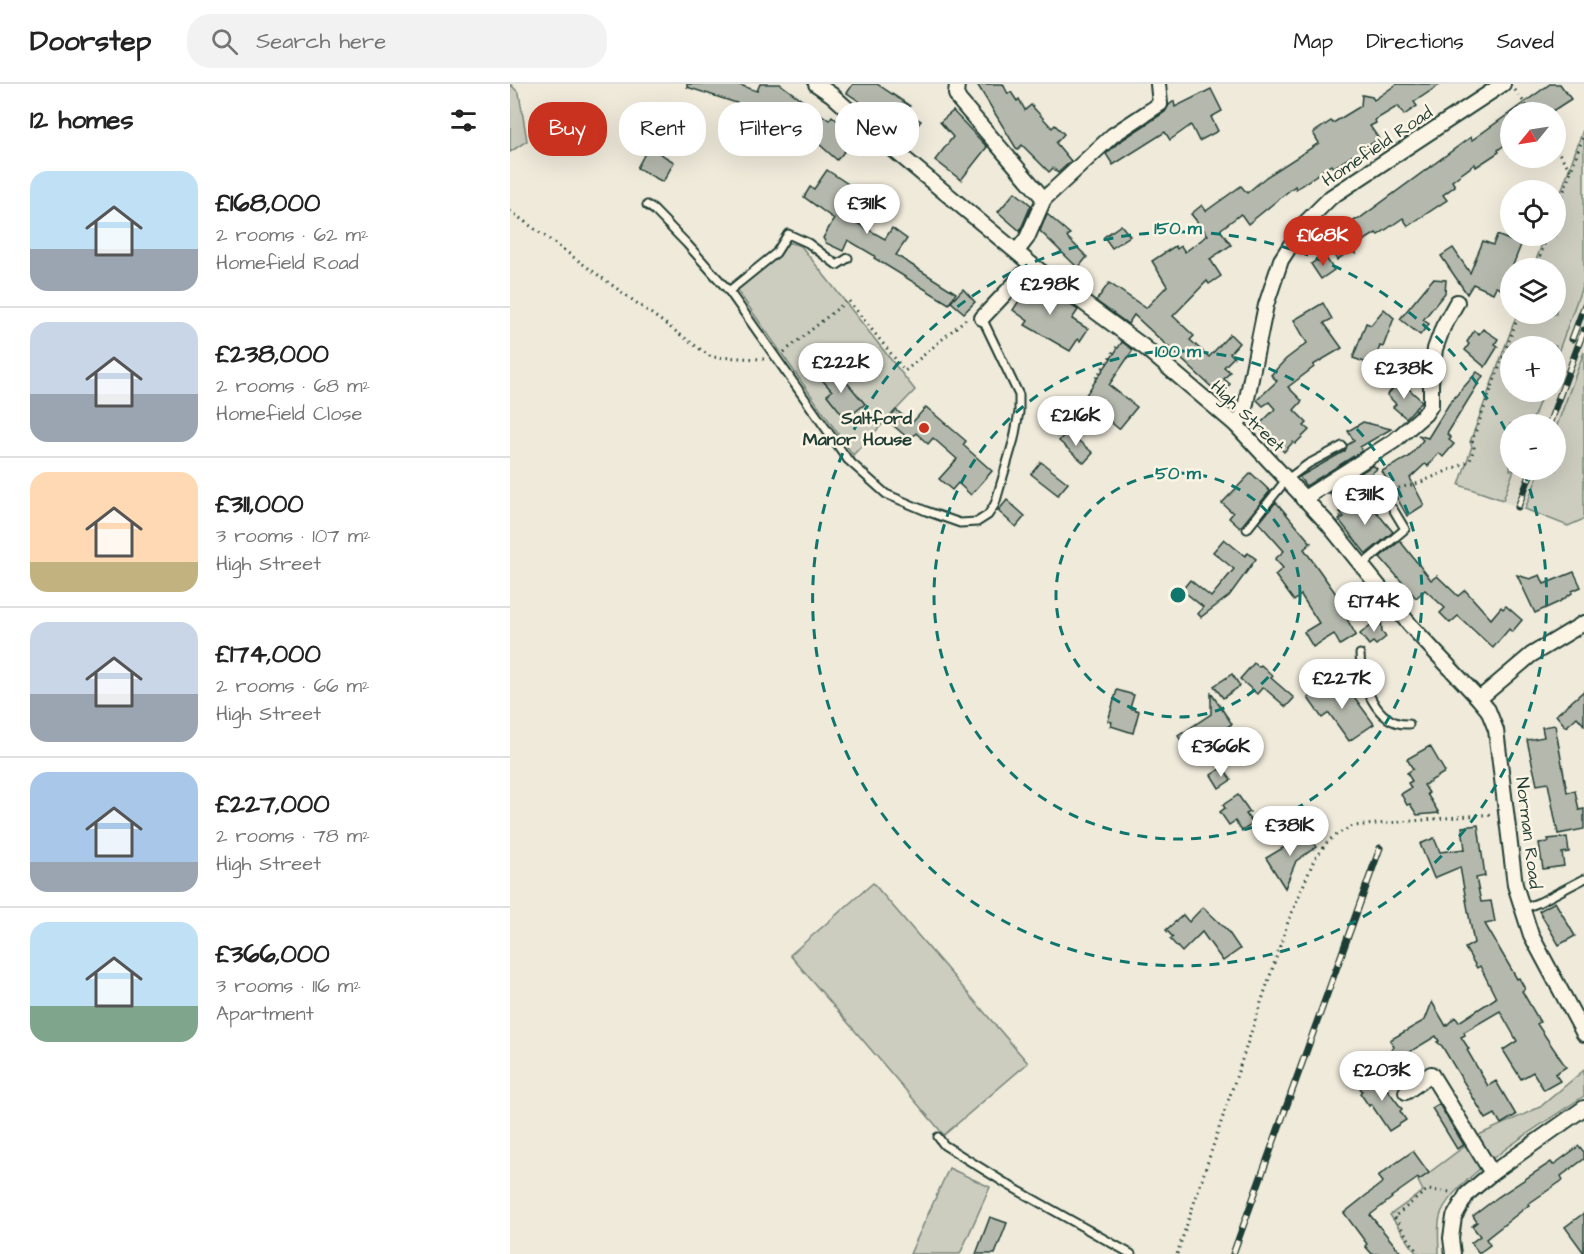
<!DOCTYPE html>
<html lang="en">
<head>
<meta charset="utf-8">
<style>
  :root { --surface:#fff; --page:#f2f2f2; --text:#222; --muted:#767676; --line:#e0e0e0; --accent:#c8321e }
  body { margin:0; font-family:"Architects Daughter",sans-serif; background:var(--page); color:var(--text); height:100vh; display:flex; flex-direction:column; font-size:22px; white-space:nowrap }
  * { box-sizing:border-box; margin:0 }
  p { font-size:20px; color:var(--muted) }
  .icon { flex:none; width:33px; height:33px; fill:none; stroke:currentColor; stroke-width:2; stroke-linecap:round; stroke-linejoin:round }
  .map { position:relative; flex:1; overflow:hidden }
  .panel { display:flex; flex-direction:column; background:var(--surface); width:510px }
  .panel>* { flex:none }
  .hud { position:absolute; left:18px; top:18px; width:570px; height:54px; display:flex; gap:12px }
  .needle { width:39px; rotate:240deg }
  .buttons { position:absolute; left:990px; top:18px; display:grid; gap:12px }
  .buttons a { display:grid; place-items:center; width:66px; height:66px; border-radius:50%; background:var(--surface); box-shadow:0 6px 24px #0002; font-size:30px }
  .price { position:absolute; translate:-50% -51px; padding:0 14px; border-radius:21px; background:#fff; color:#222; font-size:20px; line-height:39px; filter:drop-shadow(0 2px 3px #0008) }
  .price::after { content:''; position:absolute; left:50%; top:36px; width:18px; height:14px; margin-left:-9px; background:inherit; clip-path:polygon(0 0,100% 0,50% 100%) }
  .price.current { background:var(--accent); color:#fff }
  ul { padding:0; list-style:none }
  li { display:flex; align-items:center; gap:18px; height:150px; padding:0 30px }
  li+li { border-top:2px solid var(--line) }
  li span { display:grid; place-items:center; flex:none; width:168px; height:120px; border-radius:18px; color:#555 }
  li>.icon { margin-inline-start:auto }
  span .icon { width:72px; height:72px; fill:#fffc; stroke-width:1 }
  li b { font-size:26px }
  h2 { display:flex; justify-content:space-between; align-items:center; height:72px; padding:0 30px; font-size:26px }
  .chip { padding:0 21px; border-radius:24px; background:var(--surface); box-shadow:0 6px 24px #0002; font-size:21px; line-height:54px }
  .chip.current { background:var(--accent); color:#fff }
  header { display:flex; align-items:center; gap:36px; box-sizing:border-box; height:84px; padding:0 30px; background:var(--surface); border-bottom:2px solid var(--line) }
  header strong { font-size:28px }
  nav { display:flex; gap:33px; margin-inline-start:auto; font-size:21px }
  .search { width:420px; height:54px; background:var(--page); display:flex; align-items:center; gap:15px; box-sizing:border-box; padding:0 21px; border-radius:24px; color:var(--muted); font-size:22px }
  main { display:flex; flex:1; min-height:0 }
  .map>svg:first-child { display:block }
  .built { fill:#dedbcc; fill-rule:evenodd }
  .green { fill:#cccdbf; stroke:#76857a; stroke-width:1.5 }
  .building { fill:#b5b9ad; stroke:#1f3d34; stroke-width:1.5 }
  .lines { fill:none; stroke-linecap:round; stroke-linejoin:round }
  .lane-casing { stroke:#1f3d34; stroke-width:11 }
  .street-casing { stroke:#1f3d34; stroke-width:18 }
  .path { stroke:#1f3d34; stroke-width:3; stroke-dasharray:1.5 4.5; stroke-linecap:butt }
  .lane { stroke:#fcf5e5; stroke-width:7 }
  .street { stroke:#fcf5e5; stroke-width:14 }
  .rail-casing { stroke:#1f3d34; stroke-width:7 }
  .rail { stroke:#fcf5e5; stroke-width:4.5; stroke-dasharray:14; stroke-linecap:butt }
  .ring { fill:none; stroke:#0f766e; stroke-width:3; stroke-dasharray:10 8 }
  .poi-dot { fill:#c8321e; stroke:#fcf5e5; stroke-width:2 }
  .labels { text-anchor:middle; stroke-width:5; stroke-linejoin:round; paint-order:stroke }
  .street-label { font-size:18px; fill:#1f3d34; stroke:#fcf5e5 }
  .poi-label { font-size:18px; font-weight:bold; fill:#1f3d34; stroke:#fcf5e5; text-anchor:end }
  .centre { fill:#0f766e; stroke:#fcf5e5; stroke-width:3 }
  .ring-label { font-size:18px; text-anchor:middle; font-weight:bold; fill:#0f766e; stroke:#fcf5e5; stroke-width:5; stroke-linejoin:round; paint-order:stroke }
</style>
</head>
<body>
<header>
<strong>Doorstep</strong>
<div class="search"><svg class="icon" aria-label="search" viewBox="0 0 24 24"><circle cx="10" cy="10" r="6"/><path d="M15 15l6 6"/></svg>Search here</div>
<nav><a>Map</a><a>Directions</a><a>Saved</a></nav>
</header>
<main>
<section class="panel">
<h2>12 homes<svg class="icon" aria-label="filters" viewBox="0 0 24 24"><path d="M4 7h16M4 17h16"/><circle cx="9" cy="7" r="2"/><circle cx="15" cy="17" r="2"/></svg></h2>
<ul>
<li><span style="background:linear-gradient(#bfe0f5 65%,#9aa5b1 0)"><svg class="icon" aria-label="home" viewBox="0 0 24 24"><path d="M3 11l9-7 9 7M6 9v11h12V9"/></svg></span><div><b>£168,000</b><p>2 rooms · 62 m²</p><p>Homefield Road</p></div></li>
<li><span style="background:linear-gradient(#c9d6e8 60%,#9aa5b1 0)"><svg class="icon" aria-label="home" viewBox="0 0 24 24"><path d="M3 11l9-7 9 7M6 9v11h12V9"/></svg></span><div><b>£238,000</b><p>2 rooms · 68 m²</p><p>Homefield Close</p></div></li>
<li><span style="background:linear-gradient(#ffd9b3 75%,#c2b280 0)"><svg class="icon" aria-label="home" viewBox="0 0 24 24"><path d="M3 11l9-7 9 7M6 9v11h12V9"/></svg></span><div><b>£311,000</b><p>3 rooms · 107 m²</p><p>High Street</p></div></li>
<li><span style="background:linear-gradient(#c9d6e8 60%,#9aa5b1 0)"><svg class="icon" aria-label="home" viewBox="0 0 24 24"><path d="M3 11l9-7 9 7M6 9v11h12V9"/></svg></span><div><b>£174,000</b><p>2 rooms · 66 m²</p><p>High Street</p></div></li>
<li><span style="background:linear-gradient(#a9c7e8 75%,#9aa5b1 0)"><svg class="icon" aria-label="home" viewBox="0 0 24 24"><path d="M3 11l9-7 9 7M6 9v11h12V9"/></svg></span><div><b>£227,000</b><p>2 rooms · 78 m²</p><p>High Street</p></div></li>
<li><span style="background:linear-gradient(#bfe0f5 70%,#7fa58c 0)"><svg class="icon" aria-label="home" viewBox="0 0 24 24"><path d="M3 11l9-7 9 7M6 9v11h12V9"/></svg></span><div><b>£366,000</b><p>3 rooms · 116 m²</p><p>Apartment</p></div></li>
</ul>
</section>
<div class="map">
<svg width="1074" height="1170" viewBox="0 0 1074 1170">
  <rect width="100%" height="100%" fill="#efeada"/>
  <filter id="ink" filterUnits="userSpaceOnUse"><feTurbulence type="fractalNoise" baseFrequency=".0167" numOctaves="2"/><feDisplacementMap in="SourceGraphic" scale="12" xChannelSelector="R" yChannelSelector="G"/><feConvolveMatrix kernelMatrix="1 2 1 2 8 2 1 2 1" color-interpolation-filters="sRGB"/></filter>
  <g filter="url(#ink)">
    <path class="built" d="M1074,56V435L1058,442L949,401L961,380L964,356L1012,230H1046V152ZM1000,262H1046V308H1000ZM1000,340H1046V386H1000Z"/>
    <g class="green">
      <path d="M0,0L9,9L17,57L0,68Z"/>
      <path d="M1074,43V197L1046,274V262H1000V308H1033L1021,340H1000V386H1004L993,416L949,401L962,362L960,358L1007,230H1046V184H1023L1035,152H1046V122Z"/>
      <path d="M277,158L291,162L405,306L343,371L227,206L270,169Z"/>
      <path d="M1074,268V435L1058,442L1015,425L1030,386H1046V344Z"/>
      <path d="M363,799L518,979L434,1051L280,871Z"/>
      <path d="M1074,986V1012C1042,1034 938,1096 930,1133C927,1144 929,1158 929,1170H907L880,1131L913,1107L908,1097L971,1050L1030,1023Z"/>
      <path d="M439,1084L480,1103L450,1170H400Z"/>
    </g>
    <g class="building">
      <path d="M177,0H227L247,7L250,0H270L319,36L322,32L341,49L333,57L339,62L327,76L300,52L295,58L285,51L282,55L263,41L261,45L244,33L245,25L177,3Z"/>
      <path d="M343,0H367L400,22L396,28L411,37L400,51L337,9Z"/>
      <path d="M467,0H493L498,10L501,8L507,17L509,15L515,26L521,21L542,44L545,41L554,50L546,59L561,77L548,89L543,84L539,88L512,61L508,65L506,64Z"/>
      <path d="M887,0H931L904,18L907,22L894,31L888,22L865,36L866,39L860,42L869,55L823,84L821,81L786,105L785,102L738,140L731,130L711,145V147L721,161L700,175L711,192L699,200L697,197L663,232L684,252L680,256L699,273L720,250L729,259L720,269L724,273L714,283L720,288L714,295L720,300L710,311L624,231L618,240L586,217L599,199L636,224L657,202L642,177L665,162L667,165L671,162L675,168L698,151L681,130L692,121L696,127L731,102L737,109L756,93L809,59L803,49L821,37L823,39L851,22L852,11L862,13L864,16Z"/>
      <path d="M1040,0H1050L1061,15L1041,28H1001Z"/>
      <path d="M701,5L712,27L701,33L708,47L689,57L681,41L660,56L655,48L603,81L596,70L609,58L655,28L659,21L664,17L665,23Z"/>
      <path d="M443,27L477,63L451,96L425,76L443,53L430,38Z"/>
      <path d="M1000,29V57L988,66L989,68L966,83L965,80L942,97L945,102L933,111L937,116L898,142L893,134L868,151L866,149L847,161L846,170L840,167L827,176L812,153L839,135L841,138L850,134L961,53L962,56Z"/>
      <path d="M138,64H141L164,78L153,98L127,84Z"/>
      <path d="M317,86L344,104L333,120L335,122L333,126L345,133L343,137L375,155L382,144L397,155L386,171L446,209L439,220L364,174L365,172L338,156L333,167L316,159L313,154L324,135L294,113L300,103L304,105Z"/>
      <path d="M505,108L521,121L510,147L488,128Z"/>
      <path d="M537,130L560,150L557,153L577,173L568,184L530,147Z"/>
      <path d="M611,141L620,152L602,164L594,153Z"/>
      <path d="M987,151L1011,161L993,206L986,203L983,209L963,200L957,210L931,172L943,164L960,189L973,157L983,161Z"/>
      <path d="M814,171L824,186L811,195L801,180Z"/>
      <path d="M523,195L568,226L562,235L578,245L570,257L568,255L560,267L515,241L518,237L503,226Z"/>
      <path d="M923,195L936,196L935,209L913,236L919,240L910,251L890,235Z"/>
      <path d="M453,205L465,218L454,229L441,218Z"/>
      <path d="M813,219L822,235L814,239L832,264L803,281L804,283L778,303L792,317L784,326L797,339L794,342L799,346L785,360L783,358L774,368L748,342L765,325L759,318L753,322L747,316L767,297L761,291L776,275L797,259L784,236Z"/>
      <path d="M874,225L884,234L873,263L870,262L863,281L843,274L856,239L861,241Z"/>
      <path d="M973,245L988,255L985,260L988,262L975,283L955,266L959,260L957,258L964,247L969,250Z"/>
      <path d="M612,258L623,266L599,301L627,323L609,345L573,315Z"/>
      <path d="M317,282L331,298L334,295L355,320L336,335L317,311L322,307L307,290Z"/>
      <path d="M967,288L973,292L937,350L941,354L939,356L944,360L933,373L929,369L918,382L915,380L900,394L914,421L897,432L872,387L899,373L913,356L908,351L918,354L939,320Z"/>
      <path d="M890,297L912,317L896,334L883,323L886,320L877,311Z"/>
      <path d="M416,323L456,357L453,361L482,387L461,411L448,399L442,406L429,395L447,375L423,354L418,360L406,349L400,356L377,336L386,326L402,339Z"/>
      <path d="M853,338L881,345L850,363L852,367L796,402L789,393L835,367L837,361L844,357L838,347Z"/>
      <path d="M557,347L583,369L574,379L549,357Z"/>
      <path d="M531,378L558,399L548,411L521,390Z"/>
      <path d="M863,381L867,385L826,417L819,409Z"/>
      <path d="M741,389L760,407L730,444L719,434L723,429L712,419Z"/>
      <path d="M497,416L515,432L506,443L488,427Z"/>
      <path d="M766,418L801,459L794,465L834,521L830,523L846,551L830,561L824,550L803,563L794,548L809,539L791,511L784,517L765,491L773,484L765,475L774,467L749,439Z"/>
      <path d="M859,419L883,448L856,470L829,436L834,433L830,428Z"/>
      <path d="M714,455L735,472L738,469L746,475L719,512L691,533L688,530L693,523L672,506L680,496L701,513L724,485L703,468Z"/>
      <path d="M890,457L921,496L927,492L948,512L955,506L981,535L991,523L993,525L996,522L1012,536L1002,548L999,545L983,564L948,532L940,539L930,529L935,524L915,506L906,514L870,473Z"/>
      <path d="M1064,488L1071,503L1062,507V509L1049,518L1025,529L1007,491L1020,495L1030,491L1034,500Z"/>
      <path d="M871,532L872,548L876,553L866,561L863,558L859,561L850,550Z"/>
      <path d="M744,579L749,583L751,581L763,592L761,594L784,614L776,623L753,603L747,610L730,595Z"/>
      <path d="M722,590L730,602L713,614L704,602Z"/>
      <path d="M823,597L831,608L835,604L840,611L842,610L864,640L839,657L819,629L812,634L798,614Z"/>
      <path d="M607,606L624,611L620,624L629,627L623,649L601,642L602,638L598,637Z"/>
      <path d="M1074,607V641L1067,633L1056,643L1046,631Z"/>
      <path d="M701,609L722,640L679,668L668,652L701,630Z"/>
      <path d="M1045,641L1057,708L1065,707L1069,726L1074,725V745L1048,750L1038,699L1027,701L1017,656L1034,653L1032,643Z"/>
      <path d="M920,662L935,688L914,701L919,709L917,710L929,729L907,731L900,720L897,721L891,710L901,704L898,699L902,697L897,689L903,685L897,675Z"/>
      <path d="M713,683L721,696L709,704L701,691Z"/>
      <path d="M728,711L740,728L736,730L743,740L732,747L725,737L719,741L710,728L715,724L713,721Z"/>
      <path d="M968,741L975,792L966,794L971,818L981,817L985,838L975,840L1007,895L1009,894L1015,905L1012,907L1030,938L1027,940L1056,983L1045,990L1050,997L1034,1006L1023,988L1011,995L993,966L1007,957L990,927L954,948L955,951L951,953L959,965L957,966L978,1002L986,997L1006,1031L991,1040L985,1030L976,1035L932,962L927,958L929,957L926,952L896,970L879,988L870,979L884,963L880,956L915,936L922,918L936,942L945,933L949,938L986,914L970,882L967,884L955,864L964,859L950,783L924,794L910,760L924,754L930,768L955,765L952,743Z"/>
      <path d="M798,749L806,763L786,777L775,804L756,774Z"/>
      <path d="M1057,753L1059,768L1052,769L1054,782L1033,785L1029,759L1039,758L1038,755Z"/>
      <path d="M1045,818L1065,852L1049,861L1029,827Z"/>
      <path d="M693,823L717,846L730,865L713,877L692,848L672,868L660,855L663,853L656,846L673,831L679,838Z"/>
      <path d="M865,989L892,1025L890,1027L896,1036L879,1047L861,1020L859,1022L850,1009L852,1007L849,1002Z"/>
      <path d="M929,1020L954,1061L947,1065L922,1024Z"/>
      <path d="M1069,1062L1074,1068V1075L1051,1092L1053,1096L1018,1120L1019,1121L976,1155L980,1161L969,1169L961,1159L970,1152L962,1142L967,1138L963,1132L988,1113L1041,1078L1043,1081Z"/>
      <path d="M903,1067L919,1089L909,1096L908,1094L881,1113L882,1114L860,1131L892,1170H862L855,1162L857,1160L834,1129L873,1098L868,1092Z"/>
      <path d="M1074,1129V1169L1055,1143Z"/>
      <path d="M480,1133L497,1139L485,1170H466Z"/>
    </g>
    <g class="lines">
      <g class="lane-casing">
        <g id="lane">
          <path d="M137,121L144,126L177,160L219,207"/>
          <path d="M338,174L327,181L298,159L278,150L266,169L219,207L338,376L376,410L416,427L450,439L467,438L478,431L485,420L504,355L509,328V311L472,234"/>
          <path d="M737,445L776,396L798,380L832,362"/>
          <path d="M852,481L895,445L883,425"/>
          <path d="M850,570C850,598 866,642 899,640"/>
          <path d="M1012,825L1030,818L1074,795"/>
          <path d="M428,1053L434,1061L500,1102L621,1170"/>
        </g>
      </g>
      <g class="street-casing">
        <g id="street">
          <path d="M306,0L322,11L372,56L522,181L634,263L726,341L819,441L900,541L969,615L978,626L986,646L1005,801L1021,851L1074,950"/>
          <path d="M447,0L446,10L449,16L534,115"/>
          <path d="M507,167L517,154L534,115L603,51L650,20L648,0"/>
          <path d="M472,234L522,181"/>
          <path d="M726,341L734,329L756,221L771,176L795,139L821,113L993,0"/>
          <path d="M793,415L884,357L915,330L921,321V299L925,265L933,243L947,218"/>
          <path d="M969,615L1021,571L1074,539"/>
          <path d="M896,1008L921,990L982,1089"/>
          <path d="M943,1170L941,1154L944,1133L957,1110L982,1089L1074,1024"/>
        </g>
      </g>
      <g class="path">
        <path d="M1005,6L1021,28"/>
        <path d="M1046,65L1061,87"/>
        <path d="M0,127L201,273L254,275"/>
        <path d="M1046,129L1074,50"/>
        <path d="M1026,184L1037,152"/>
        <path d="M274,268L338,216L395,287L457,234"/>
        <path d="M586,294L608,261"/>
        <path d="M830,433L843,423L873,408L909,399L960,377L964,364L962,357L1009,230"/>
        <path d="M667,1170L778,838L804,776L818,757L829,749L843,742L983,730"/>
        <path d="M909,1170L884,1133L917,1106L942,1108"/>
      </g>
      <use href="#lane" class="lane"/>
      <use href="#street" class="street"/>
      <g class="rail-casing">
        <g id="rail">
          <path d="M1062,255L1074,223"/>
          <path d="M1039,340L1074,246"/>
          <path d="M1008,423L1022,386"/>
          <path d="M723,1170L870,764"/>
        </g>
      </g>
      <use href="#rail" class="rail"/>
    </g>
  </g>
  <g class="ring">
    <circle cx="668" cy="511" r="122"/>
    <circle cx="668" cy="511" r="244"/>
    <path d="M1014 388A367 367 0 1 1 999 353"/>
  </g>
  <circle class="poi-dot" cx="414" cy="344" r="6"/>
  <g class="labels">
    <g class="street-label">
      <text transform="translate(867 62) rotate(-34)" y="6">Homefield Road</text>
      <text transform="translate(738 332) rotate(44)" y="6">High Street</text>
      <text transform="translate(1019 749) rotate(83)" y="6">Norman Road</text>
    </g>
    <g class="poi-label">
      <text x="402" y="340">Saltford<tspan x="402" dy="21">Manor House</tspan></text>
    </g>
  </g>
  <circle cx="668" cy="511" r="9" class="centre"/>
  <g class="ring-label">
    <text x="668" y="150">150 m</text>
    <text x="668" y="273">100 m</text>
    <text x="668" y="395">50 m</text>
  </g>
</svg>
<div class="buttons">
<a><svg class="needle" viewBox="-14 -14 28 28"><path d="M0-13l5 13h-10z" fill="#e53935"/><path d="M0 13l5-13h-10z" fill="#767676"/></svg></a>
<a><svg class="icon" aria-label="locate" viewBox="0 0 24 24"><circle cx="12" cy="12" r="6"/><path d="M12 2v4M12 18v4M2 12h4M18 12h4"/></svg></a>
<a><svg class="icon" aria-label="layers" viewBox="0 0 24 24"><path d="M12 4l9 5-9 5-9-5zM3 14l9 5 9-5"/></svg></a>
<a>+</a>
<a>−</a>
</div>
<b class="price" style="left:357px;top:151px">£311K</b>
<b class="price current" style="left:813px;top:183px">£168K</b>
<b class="price" style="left:540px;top:232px">£298K</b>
<b class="price" style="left:331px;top:310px">£222K</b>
<b class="price" style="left:894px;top:316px">£238K</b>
<b class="price" style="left:566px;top:363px">£216K</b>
<b class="price" style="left:855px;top:442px">£311K</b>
<b class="price" style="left:864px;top:549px">£174K</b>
<b class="price" style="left:832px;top:626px">£227K</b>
<b class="price" style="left:711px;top:694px">£366K</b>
<b class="price" style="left:780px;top:773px">£381K</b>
<b class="price" style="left:872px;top:1018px">£203K</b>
<div class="hud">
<a class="chip current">Buy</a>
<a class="chip">Rent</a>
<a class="chip">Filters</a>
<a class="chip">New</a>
</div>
</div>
</main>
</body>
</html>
